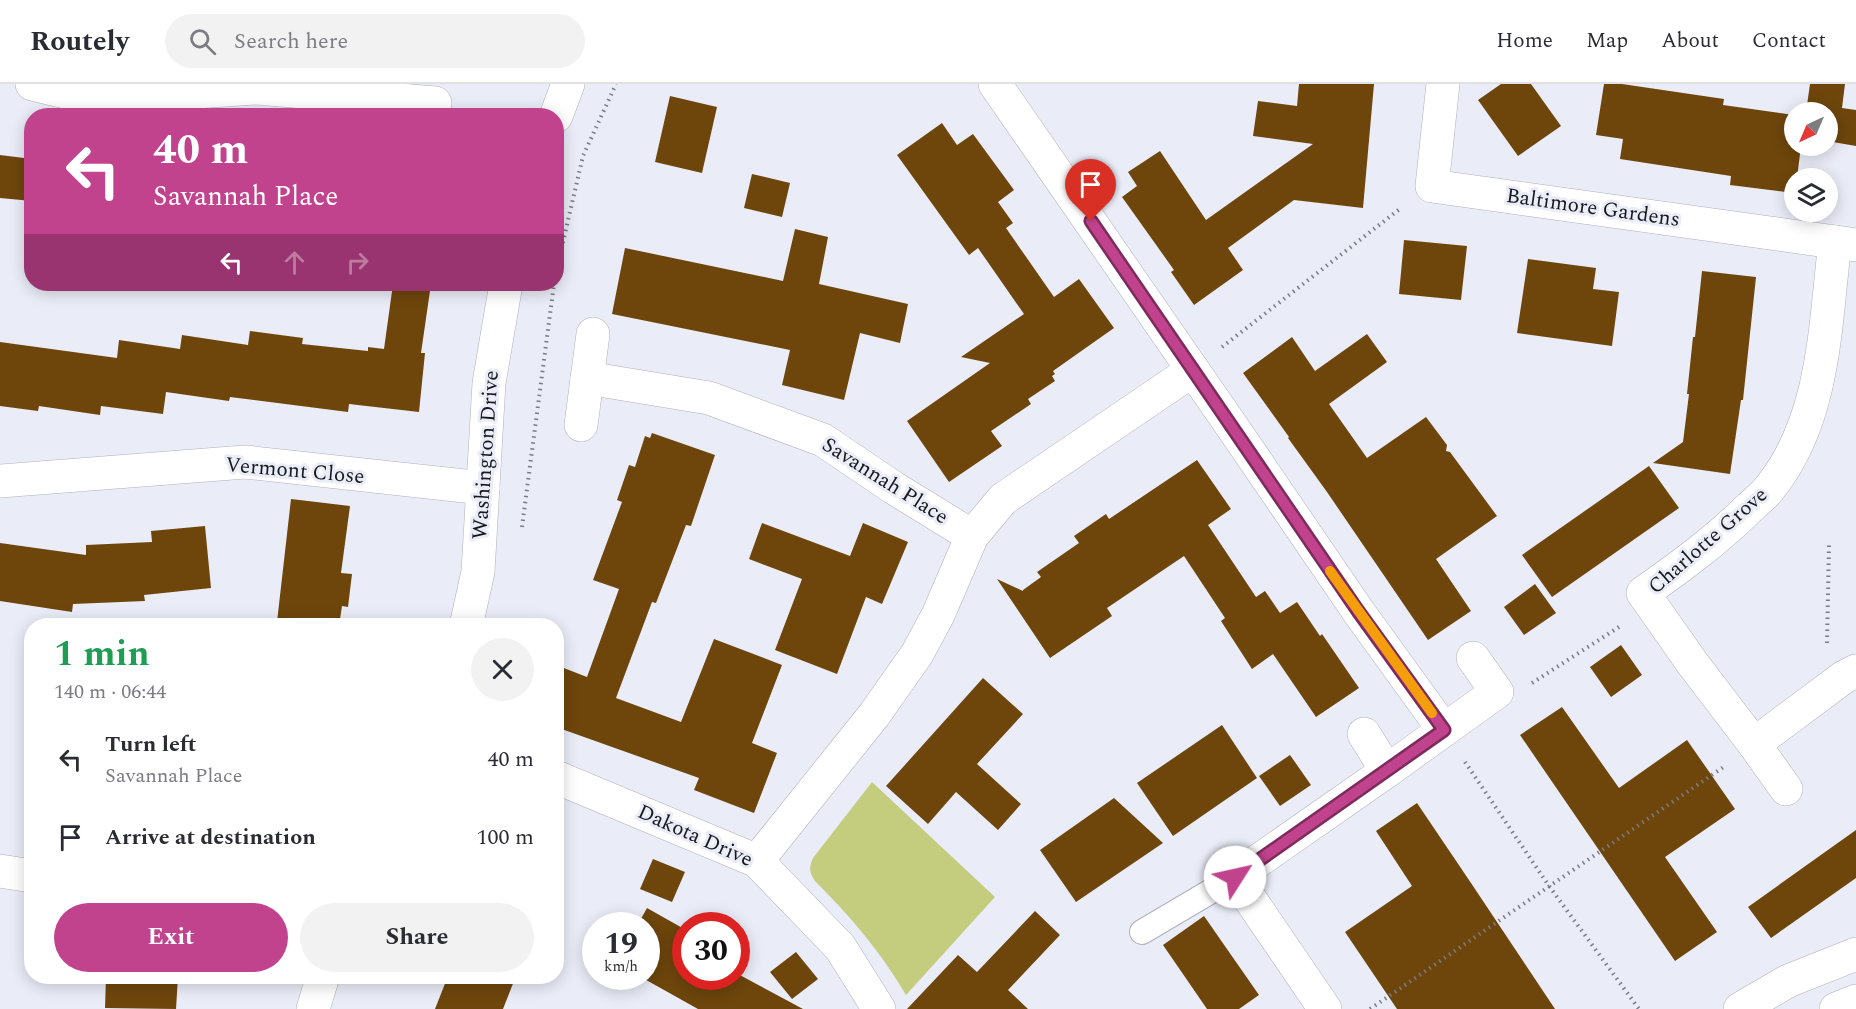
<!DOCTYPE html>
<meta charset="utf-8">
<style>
:root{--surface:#fff;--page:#f2f2f3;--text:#2b2b33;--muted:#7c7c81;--line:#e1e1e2;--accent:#c1428d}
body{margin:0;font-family:Spectral,serif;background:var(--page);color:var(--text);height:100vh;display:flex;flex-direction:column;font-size:22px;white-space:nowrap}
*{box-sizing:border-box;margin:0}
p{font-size:20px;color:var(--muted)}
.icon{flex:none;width:33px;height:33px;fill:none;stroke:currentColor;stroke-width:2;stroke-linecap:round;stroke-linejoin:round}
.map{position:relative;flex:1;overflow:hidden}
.panel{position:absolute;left:24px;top:534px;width:540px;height:366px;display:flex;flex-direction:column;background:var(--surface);border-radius:24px;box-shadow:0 3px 15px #0003}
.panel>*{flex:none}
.banner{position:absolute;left:24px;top:24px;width:540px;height:183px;border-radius:24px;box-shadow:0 3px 15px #0003;background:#c1428d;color:#fff;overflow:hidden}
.needle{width:39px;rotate:224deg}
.tools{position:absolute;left:1784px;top:18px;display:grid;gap:12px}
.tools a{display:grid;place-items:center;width:54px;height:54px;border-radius:50%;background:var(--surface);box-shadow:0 3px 15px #0003;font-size:30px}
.speed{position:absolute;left:582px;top:828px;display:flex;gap:12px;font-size:30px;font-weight:700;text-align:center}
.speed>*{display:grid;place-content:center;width:78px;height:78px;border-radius:50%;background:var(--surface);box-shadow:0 3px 15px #0003;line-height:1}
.speed small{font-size:15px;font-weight:400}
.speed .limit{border:9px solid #d22;background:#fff;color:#111}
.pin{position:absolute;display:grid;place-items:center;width:51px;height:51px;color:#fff;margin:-62px -26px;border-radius:50% 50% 50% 0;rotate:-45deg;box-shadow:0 0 6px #0007}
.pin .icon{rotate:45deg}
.me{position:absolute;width:66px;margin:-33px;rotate:55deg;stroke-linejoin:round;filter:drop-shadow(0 0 4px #0008)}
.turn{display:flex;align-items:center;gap:21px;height:126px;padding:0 30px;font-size:27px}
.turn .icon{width:78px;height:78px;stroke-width:2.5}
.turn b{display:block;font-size:42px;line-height:51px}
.lanes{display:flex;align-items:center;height:57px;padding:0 30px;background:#0003;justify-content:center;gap:30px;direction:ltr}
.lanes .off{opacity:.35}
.round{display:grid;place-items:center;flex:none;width:63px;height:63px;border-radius:32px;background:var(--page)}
.overview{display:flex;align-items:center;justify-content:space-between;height:102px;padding:0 30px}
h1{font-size:36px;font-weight:700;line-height:45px;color:#1e9e55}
.cta{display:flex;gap:12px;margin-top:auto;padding:12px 30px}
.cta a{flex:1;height:69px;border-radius:36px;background:var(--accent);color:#fff;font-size:24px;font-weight:700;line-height:69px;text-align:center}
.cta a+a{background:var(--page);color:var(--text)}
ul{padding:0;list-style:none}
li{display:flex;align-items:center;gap:18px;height:78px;padding:0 30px}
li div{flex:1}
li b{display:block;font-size:22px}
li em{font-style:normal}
header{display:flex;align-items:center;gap:36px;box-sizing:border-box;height:84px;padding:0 30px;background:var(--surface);border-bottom:2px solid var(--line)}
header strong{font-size:28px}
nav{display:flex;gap:33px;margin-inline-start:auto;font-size:21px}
.search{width:420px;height:54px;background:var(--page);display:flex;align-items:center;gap:15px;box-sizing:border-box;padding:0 21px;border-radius:33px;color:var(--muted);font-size:22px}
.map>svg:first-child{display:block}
.green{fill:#c4cc7d}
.building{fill:#6e460c}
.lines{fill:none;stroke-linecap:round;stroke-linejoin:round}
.service-casing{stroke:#aeb1bb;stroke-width:26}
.minor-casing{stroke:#aeb1bb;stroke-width:34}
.tertiary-casing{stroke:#aeb1bb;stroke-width:34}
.path{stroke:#797c82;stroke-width:4;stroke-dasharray:1.5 4.5;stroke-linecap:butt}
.service{stroke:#fff;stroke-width:24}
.minor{stroke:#fff;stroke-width:33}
.tertiary{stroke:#fff;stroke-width:33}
.route-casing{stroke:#7d2b5c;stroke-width:15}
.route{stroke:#c1428d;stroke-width:10}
.slow{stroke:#f59e0b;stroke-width:10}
.labels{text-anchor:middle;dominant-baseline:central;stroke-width:6;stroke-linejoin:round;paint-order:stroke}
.street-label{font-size:21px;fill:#17191c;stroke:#eaedf8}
</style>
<header>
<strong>Routely</strong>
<div class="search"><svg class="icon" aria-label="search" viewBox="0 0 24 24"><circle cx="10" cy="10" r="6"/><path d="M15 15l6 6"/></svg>Search here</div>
<nav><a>Home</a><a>Map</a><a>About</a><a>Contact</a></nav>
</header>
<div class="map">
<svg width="1856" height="925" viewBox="0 0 1856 925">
<rect width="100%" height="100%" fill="#eaedf8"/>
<path class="green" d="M872,698L995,813L906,911C881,868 850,832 815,797C809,788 809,783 813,774Z"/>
<g class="building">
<polygon points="1299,0 1374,0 1363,124 1294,116 1228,164 1243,186 1194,221 1171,188 1174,186 1122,113 1137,102 1128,88 1160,67 1206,136 1313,60 1253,52 1258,17 1297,22"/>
<polygon points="1501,0 1531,0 1561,42 1518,72 1478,16"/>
<polygon points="1604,0 1622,0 1724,15 1723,21 1794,31 1794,62 1801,62 1797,94 1794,94 1794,109 1730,101 1731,92 1620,75 1623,55 1596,51"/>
<polygon points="1810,0 1845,0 1842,24 1856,26 1856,62 1827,57 1827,28 1806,28"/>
<polygon points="670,12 717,23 702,89 655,78"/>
<polygon points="942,39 957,61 973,50 1014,106 998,118 1013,139 1006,144 1054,213 1079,195 1114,244 1053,287 1055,290 1052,292 1055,297 1028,315 1031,320 991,347 1002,362 949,398 907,337 990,279 961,273 1024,230 978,164 969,171 897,71"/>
<polygon points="0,71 32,75 32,117 0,114"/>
<polygon points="752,90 790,99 782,133 744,124"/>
<polygon points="795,145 828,153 819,200 908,220 900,259 860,249 844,316 782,301 790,266 612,230 625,164 783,197"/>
<polygon points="1404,156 1467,162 1461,216 1399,210"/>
<polygon points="1528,175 1596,184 1593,205 1619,208 1612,262 1517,249"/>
<polygon points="1702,187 1756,193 1743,316 1741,316 1730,390 1653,379 1683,358 1689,310 1687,310 1693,253 1695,253"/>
<polygon points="393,200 431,200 421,269 425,269 419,328 349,320 348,328 230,313 229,317 166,308 163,330 101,322 100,331 39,322 38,327 0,322 0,258 117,274 119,256 180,265 182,251 248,261 250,247 303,254 302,260 368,267 368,263 384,265"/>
<polygon points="1367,250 1387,278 1329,320 1367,374 1426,333 1447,361 1446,367 1450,368 1497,432 1436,475 1471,527 1428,556 1327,408 1288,354 1289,353 1243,289 1292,253 1315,287"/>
<polygon points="652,349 715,371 691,442 686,441 656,519 652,518 616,614 681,638 714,555 782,581 752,659 777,669 754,729 694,706 699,694 556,643 556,581 587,593 619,505 593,496 622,418 617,416 629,381 635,383 645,352 650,354"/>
<polygon points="1197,376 1231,425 1208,441 1256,513 1265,507 1280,529 1297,518 1320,552 1322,550 1359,604 1316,633 1273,570 1252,585 1221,537 1225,534 1184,472 1107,524 1112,532 1050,574 997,495 1023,507 1023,506 1041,493 1037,488 1079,459 1074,452 1106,430 1109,435"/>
<polygon points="1649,382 1679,424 1552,513 1522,471"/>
<polygon points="291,415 350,422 341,489 352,490 348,523 342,522 339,542 304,542 277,538"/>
<polygon points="762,439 850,472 863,439 908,458 882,520 866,513 837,590 775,566 802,495 749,475"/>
<polygon points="205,442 211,504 144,511 145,517 73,520 72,528 0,517 0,459 86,471 86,461 152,458 151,447"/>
<polygon points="1535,500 1556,529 1524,551 1504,523"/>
<polygon points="1621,561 1642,591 1611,613 1590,583"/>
<polygon points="983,594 1023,630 977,680 1021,720 998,746 956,708 928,740 886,702"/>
<polygon points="1562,623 1619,704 1687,656 1735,725 1665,773 1717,848 1675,877 1520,651"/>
<polygon points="1222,641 1257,694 1173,752 1137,699"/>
<polygon points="1290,671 1311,701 1280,722 1259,692"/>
<polygon points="1114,714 1163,759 1076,818 1040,766"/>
<polygon points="1417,719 1471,799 1555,925 1397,925 1345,848 1412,802 1376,747"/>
<polygon points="1856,746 1856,794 1771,854 1748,823"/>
<polygon points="653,775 685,788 672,818 640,805"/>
<polygon points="647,824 686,846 686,892 736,892 736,889 803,925 698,925 639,892 646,892 646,842 637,842"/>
<polygon points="1035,827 1060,851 1008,906 1028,925 907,925 958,871 977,888"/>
<polygon points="1204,832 1259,911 1239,925 1207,925 1163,861"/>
<polygon points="796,868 818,895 792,915 770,888"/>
<polygon points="106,892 178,892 176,925 105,924"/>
<polygon points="448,892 516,892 503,925 435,925"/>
</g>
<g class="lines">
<g class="service-casing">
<polyline id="service" points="1142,848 1235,793"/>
</g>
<g class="minor-casing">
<g id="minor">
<polyline points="32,0 94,15 257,4 435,19"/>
<polyline points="995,0 1244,360 1358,527 1444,646 1387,687"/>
<polyline points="1443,0 1432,102 1856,161"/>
<polyline points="556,32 568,0"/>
<path d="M1835,158C1825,240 1825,333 1772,401C1766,410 1757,417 1749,424C1717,456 1680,483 1643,509L1693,580L1754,660L1844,593L1856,587"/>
<polyline points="587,294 709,314 823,356 894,404 972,452"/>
<polyline points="581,341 593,250"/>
<polyline points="0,397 245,378 483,404"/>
<polyline points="466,542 478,488 489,299 506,200"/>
<polyline points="1444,646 1497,608 1473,574"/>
<polyline points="1754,660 1786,705"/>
<polyline points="556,693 757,777 840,863 879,925"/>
<polyline points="757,777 874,631 917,570 938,531 972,452 1003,415 1193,286"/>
<polyline points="0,787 32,792"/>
<polyline points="313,925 323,892"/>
<polyline points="1325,925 1235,793 1387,687 1364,650"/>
</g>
</g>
<g class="tertiary-casing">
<g id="tertiary">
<polyline points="1740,925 1788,897 1856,870"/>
<polyline points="1836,925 1856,917"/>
</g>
</g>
<g class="path">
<polyline points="556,188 583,72 616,0"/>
<polyline points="1222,263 1401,124"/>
<polyline points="522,443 554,200"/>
<polyline points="1827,559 1829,461"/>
<polyline points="1532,599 1619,543"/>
<polyline points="1465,678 1549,802 1639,925"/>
<polyline points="1370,925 1725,682"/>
</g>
<use href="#service" class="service"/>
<use href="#minor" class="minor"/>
<use href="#tertiary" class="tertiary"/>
</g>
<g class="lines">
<g class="route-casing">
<polyline id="route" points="1091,137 1358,527 1444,646 1235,793"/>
</g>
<use href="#route" class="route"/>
<polyline class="slow" points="1330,487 1432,629"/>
</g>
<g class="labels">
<g class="street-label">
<text transform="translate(1593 124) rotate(8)">Baltimore Gardens</text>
<text transform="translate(486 371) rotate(-86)">Washington Drive</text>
<text transform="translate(295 387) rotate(5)">Vermont Close</text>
<text transform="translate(885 397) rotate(32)">Savannah Place</text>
<text transform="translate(1708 457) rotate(-41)">Charlotte Grove</text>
<text transform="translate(695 752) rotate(24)">Dakota Drive</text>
</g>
</g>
</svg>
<div class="tools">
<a><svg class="needle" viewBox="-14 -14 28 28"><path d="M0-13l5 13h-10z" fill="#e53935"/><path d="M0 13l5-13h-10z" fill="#7c7c81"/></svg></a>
<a><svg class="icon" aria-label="layers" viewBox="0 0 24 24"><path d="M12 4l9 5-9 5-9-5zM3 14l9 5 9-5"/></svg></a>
</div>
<div class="speed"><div>19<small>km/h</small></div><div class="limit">30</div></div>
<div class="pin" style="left:1091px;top:137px;background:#d93025"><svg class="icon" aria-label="arrive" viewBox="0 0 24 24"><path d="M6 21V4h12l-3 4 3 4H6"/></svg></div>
<svg class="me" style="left:1235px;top:793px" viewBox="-20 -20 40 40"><circle r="19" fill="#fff"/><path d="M0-13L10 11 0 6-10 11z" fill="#c1428d"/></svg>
<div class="banner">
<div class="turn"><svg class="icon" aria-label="left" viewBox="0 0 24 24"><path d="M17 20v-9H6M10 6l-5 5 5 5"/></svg><div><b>40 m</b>Savannah Place</div></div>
<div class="lanes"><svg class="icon" aria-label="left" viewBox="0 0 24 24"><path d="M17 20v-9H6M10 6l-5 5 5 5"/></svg><svg class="icon off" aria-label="ahead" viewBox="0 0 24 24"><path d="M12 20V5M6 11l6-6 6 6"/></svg><svg class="icon off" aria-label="right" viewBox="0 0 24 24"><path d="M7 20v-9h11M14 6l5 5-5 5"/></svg></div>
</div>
<section class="panel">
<div class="overview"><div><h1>1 min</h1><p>140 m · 06:44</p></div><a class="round"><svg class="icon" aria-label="close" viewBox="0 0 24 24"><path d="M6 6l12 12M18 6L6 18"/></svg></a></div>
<ul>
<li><svg class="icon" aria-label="left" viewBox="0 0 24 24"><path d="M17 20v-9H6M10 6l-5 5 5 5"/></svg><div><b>Turn left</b><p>Savannah Place</p></div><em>40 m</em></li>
<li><svg class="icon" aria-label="arrive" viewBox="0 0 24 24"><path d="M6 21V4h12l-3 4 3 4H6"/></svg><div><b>Arrive at destination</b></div><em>100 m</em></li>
</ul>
<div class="cta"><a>Exit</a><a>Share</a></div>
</section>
</div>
